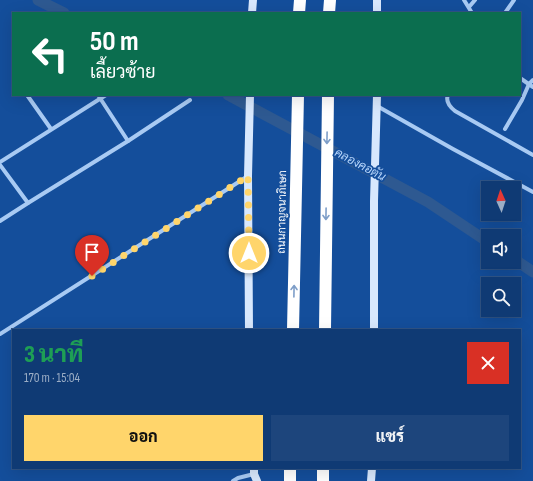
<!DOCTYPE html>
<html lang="th">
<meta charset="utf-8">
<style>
:root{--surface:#0f3a74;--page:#1d457c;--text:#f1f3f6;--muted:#9badc5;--line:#2f5486;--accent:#ffd56b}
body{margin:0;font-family:"Sofia Sans Condensed",Sarabun,sans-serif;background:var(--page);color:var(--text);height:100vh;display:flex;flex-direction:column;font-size:15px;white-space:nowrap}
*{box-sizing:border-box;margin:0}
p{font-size:13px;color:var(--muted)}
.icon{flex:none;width:22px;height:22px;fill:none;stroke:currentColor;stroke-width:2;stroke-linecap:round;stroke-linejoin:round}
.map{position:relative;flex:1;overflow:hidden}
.drawer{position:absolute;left:12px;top:329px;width:509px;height:140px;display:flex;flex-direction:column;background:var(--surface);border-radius:0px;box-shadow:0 4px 16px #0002,0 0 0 1px var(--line)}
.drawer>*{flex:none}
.guide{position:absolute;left:12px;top:12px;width:509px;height:84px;border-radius:0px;box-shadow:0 4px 16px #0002,0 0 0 1px var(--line);background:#0b6e4f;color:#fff;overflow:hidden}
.needle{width:26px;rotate:357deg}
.tools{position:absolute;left:481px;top:181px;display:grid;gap:8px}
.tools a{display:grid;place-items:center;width:40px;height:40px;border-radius:0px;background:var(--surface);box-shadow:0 4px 16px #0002,0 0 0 1px var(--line);font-size:20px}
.pin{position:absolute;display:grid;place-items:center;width:34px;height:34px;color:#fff;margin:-41px -17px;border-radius:50% 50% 50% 0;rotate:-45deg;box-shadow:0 0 4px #0007}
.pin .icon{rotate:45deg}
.me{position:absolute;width:44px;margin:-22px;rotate:0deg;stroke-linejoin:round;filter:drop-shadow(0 0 3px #0008)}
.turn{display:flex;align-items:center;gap:14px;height:84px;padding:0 12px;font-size:18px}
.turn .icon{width:52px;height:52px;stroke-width:2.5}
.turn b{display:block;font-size:28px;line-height:34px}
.round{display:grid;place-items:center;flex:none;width:42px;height:42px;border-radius:0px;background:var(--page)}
.summary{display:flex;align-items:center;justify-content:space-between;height:68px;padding:0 12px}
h1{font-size:24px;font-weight:800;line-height:30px;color:#1e9e55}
.cta{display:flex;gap:8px;margin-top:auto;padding:8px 12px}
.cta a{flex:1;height:46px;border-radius:0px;background:var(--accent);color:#111;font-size:16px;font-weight:800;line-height:46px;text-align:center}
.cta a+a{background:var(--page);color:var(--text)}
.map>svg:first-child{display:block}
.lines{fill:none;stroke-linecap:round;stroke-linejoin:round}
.canal{stroke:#2e5991;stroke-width:11}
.minor{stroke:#a8caf3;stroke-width:4}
.secondary{stroke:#d8e8fd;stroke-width:8}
.motorway{stroke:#fff;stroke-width:12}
.oneway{stroke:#7e9ec8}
.route{stroke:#ffd56b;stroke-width:7;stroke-dasharray:0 12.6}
.labels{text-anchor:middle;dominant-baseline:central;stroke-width:3.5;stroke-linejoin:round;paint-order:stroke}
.street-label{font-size:11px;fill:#fff;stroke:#144e9b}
.water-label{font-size:12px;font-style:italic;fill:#b5d4fa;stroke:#144e9b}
</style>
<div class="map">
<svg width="533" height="481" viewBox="0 0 533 481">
<rect width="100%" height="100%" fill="#144e9b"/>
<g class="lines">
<g class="canal">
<polyline points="38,0 64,13"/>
<polyline points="228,95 428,202 488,242"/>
<polyline points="514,259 533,272"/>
</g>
<g class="minor">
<polyline points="464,0 472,13"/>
<polyline points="469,7 475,0"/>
<polyline points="505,13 514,0"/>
<polyline points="520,78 533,87"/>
<polyline points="27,95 51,129"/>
<polyline points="98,95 128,141"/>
<path d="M448,95C445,102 450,107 455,111L533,155"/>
<polyline points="377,106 453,149 533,192"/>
<polyline points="505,129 522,100 529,84 533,80"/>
<polyline points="0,162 106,95"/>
<polyline points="0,165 28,203"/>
<polyline points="0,221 28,203 128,141 190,100"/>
<polyline points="0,334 248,176"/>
<polyline points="233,481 238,478 254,474"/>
</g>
<g class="secondary">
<polyline points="377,0 377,13"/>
<polyline points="252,13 253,0"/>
<polyline points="249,330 248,176 250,95"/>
<polyline points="374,330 374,201 377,95"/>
<polyline points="254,468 254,474 257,481"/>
<polyline points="371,481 372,468"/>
</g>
<g class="motorway">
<polyline points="299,13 300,0"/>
<polyline points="329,13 330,0"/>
<polyline points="293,330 298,95"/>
<polyline points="325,330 328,95"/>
<polyline points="290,481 290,468"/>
<polyline points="323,481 323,468"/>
</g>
</g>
<defs><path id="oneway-shaft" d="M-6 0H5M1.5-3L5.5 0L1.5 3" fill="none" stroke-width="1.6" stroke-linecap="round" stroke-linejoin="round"/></defs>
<g class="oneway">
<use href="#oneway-shaft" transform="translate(327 138) rotate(91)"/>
<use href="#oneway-shaft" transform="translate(326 214) rotate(91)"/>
<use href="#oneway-shaft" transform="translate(294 291) rotate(-89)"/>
</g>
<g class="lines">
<polyline class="route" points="92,276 248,176 249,253"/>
</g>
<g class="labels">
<g class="street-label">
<text transform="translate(282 212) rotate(-89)">ถนนกาญจนาภิเษก</text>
</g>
<g class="water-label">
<text transform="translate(360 165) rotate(28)">คลองคอตัน</text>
</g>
</g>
</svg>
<div class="tools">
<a><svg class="needle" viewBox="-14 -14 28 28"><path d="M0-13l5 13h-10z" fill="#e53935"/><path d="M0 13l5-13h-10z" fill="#9badc5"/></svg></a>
<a><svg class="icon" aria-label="sound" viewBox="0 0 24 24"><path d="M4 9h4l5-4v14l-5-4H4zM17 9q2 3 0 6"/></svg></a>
<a><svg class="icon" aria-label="search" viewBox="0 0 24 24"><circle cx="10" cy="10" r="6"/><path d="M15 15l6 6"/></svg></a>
</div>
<div class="pin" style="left:92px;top:276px;background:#d93025"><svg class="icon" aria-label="arrive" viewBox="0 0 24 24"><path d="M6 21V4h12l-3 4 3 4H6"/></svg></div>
<svg class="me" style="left:249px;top:253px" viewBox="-20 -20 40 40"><circle r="17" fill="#ffd56b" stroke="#fff" stroke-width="3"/><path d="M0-11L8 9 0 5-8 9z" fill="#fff"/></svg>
<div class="guide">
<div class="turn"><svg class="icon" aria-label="left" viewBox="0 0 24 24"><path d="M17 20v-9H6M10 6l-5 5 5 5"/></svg><div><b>50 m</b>เลี้ยวซ้าย</div></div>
</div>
<section class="drawer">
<div class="summary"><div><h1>3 นาที</h1><p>170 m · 15:04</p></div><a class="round" style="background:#d93025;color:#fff"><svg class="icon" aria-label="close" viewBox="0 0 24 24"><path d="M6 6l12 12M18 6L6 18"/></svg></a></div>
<div class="cta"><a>ออก</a><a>แชร์</a></div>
</section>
</div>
